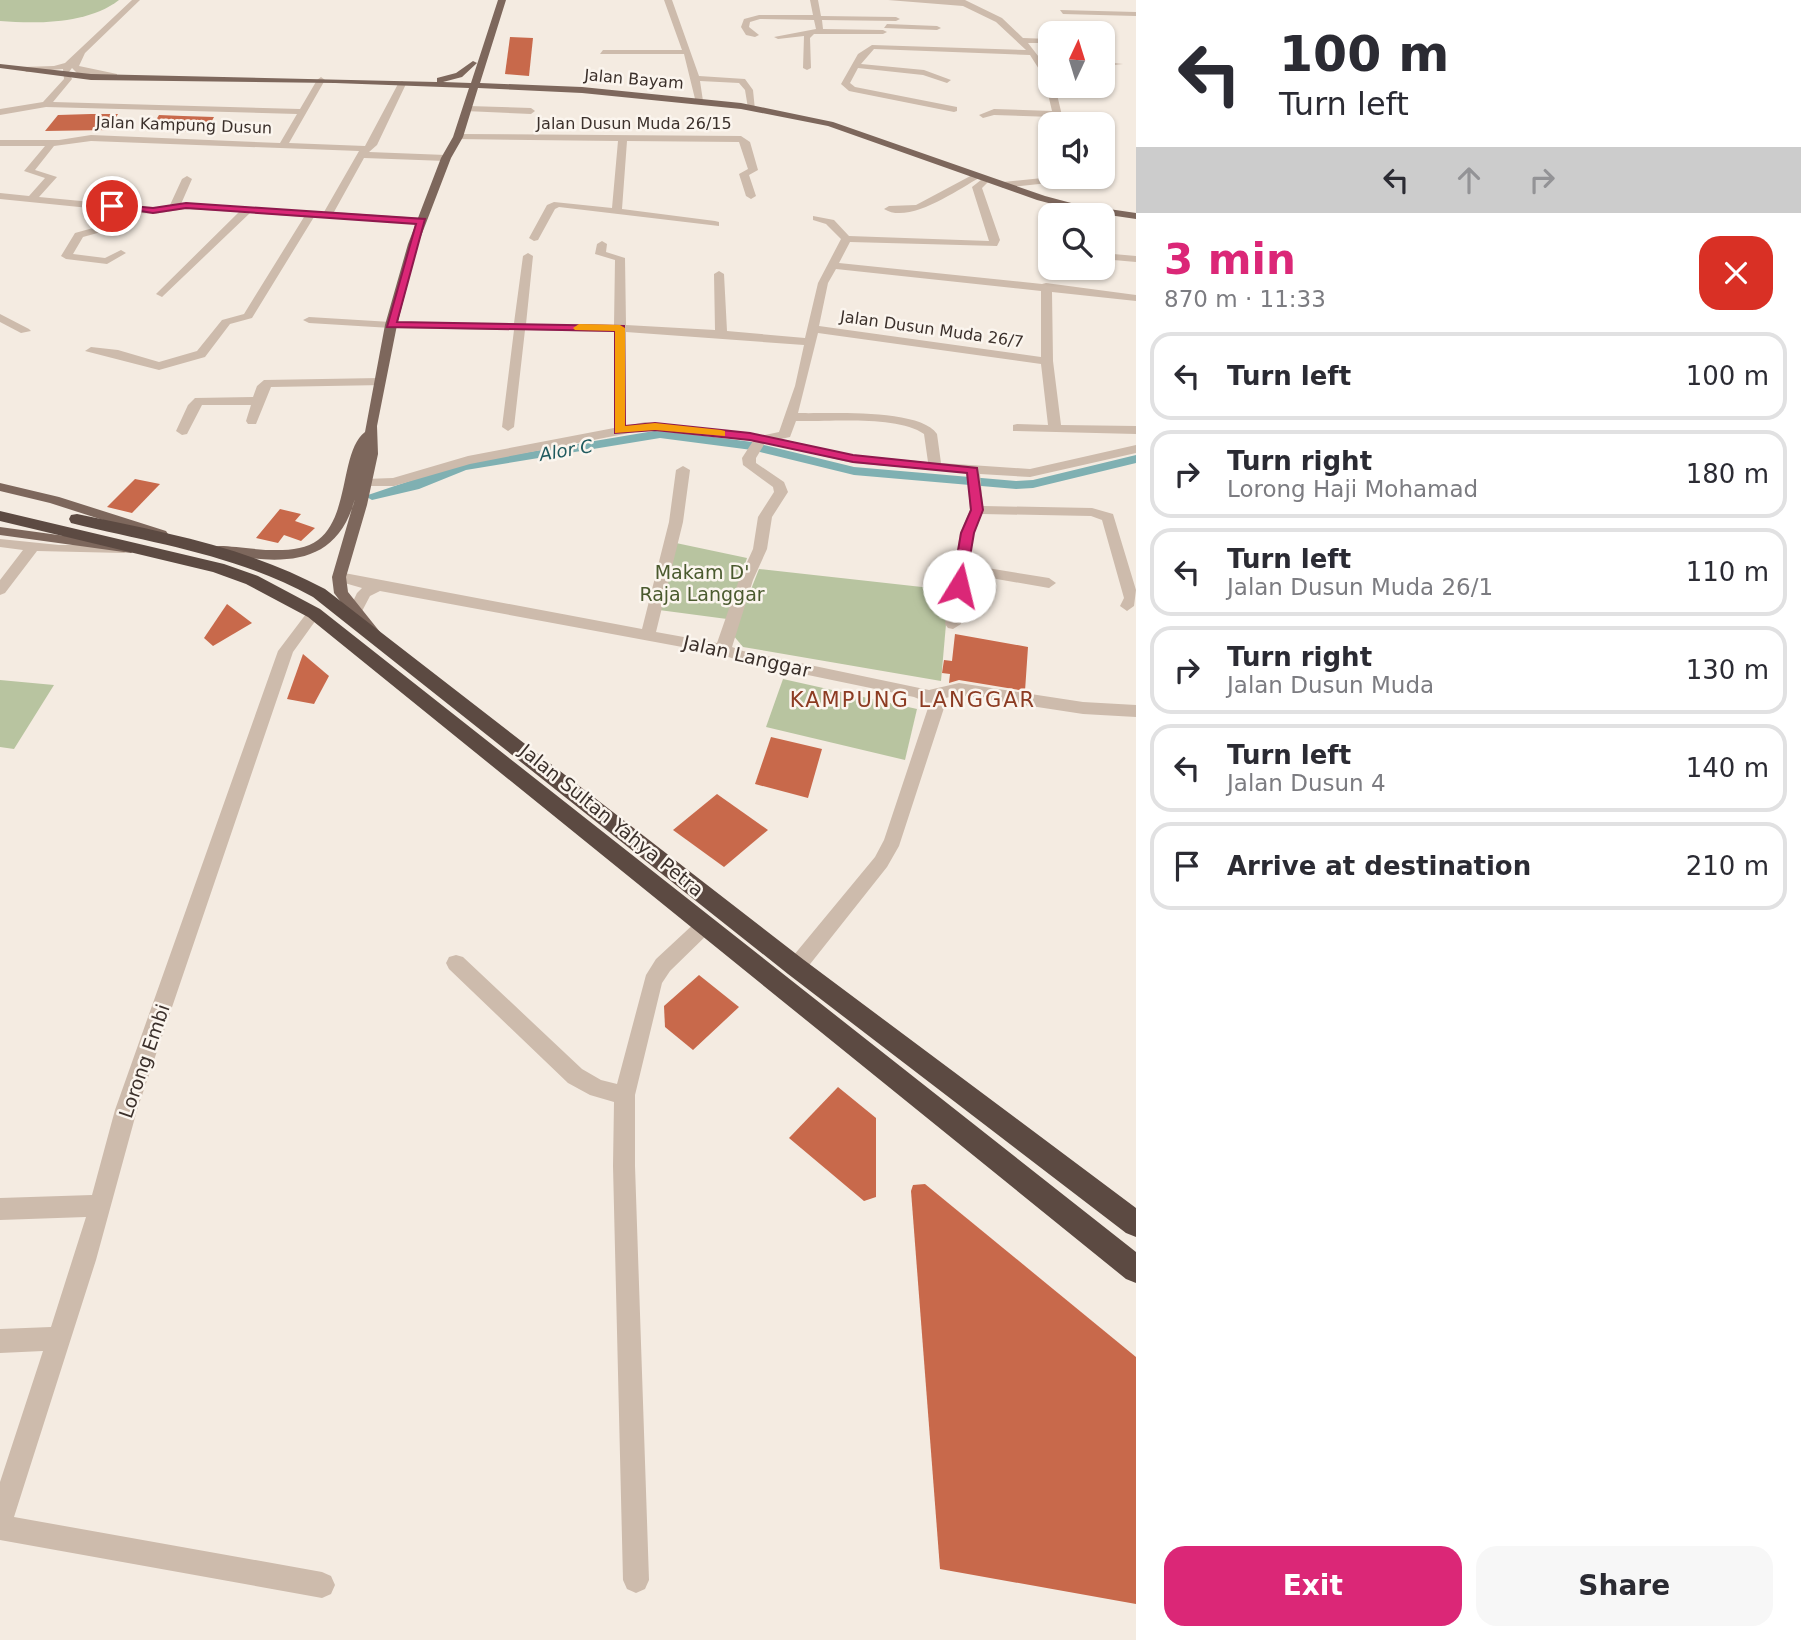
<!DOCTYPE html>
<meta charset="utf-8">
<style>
:root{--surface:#fff;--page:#f7f7f7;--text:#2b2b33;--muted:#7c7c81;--line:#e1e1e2;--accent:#db2777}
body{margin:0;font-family:"DejaVu Sans",sans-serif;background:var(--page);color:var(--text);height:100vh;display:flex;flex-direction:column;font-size:26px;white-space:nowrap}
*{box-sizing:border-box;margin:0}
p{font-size:23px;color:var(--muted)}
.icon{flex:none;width:38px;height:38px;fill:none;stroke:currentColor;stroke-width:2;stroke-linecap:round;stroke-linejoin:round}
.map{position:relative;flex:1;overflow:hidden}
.panel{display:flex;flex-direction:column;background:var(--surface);width:665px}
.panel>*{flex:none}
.top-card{background:#fff;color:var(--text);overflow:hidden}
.needle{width:46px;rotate:4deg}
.tools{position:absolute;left:1038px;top:21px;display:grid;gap:14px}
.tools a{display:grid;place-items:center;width:77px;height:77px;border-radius:14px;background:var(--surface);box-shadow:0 2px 5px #0004;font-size:35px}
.pin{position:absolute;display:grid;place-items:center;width:60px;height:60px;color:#fff;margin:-30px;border:4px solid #fff;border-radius:50%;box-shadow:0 2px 7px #0007}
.me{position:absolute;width:77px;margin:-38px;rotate:9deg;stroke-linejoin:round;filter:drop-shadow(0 0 5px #0008)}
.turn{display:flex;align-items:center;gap:24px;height:147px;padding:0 28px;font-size:32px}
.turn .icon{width:91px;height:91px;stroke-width:2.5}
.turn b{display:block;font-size:49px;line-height:60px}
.lanes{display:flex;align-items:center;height:66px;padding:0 28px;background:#0003;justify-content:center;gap:35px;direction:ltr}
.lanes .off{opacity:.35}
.round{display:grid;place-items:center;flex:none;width:74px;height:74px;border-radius:21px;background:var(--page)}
.overview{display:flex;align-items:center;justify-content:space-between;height:119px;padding:0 28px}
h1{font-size:42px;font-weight:700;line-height:52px;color:var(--accent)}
.primary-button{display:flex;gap:14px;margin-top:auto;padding:14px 28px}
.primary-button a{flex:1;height:80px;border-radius:21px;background:var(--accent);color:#fff;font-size:28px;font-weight:700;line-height:80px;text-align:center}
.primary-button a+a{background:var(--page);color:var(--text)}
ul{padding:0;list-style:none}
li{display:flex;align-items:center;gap:21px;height:88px;margin:0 14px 10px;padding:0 14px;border:4px solid var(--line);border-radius:21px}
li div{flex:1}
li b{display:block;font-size:26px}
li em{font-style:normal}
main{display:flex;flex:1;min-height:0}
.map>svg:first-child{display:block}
.green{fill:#b8c4a0}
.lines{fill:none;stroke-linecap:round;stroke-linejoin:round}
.canal{fill:#7fb0b2;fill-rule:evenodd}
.building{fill:#c8694b}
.minor{fill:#cdbbac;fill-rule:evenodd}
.major{fill:#7d675c;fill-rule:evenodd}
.highway{fill:#5c4a42;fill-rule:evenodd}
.route{fill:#db2777;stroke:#8e194d;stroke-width:2}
.slow{fill:#f59e0b}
.labels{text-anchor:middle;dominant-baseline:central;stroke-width:5;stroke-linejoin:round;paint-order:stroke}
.far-street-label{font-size:16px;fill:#3b302b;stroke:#fbf5ee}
.far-water-label{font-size:18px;font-style:italic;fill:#1f5a5e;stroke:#fbf5ee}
.park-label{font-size:19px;fill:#4a5a2e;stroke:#fbf5ee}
.street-label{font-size:19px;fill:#3b302b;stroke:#fbf5ee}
.neighbourhood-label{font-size:21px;letter-spacing:2px;fill:#8c3b22;stroke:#fbf5ee}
</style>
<main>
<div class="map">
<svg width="1136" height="1640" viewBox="0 0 1136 1640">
<rect width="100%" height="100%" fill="#f4ebe1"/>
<g class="green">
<path d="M0,0H119C88,24 38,24 0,21Z"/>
<polygon points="676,543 747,558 727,619 659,610"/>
<polygon points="759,569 949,590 941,681 743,647 733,635"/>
<polygon points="783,679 917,709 905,760 766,727"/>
<polygon points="0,680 54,685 14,749 0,747"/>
</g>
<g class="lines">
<polygon class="canal" points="660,430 752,442 854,467 1016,481 1033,480 1136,455 1136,463 1033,488 1016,489 854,475 752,450 660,438 466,470 419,489 372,500 365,496 463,463"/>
</g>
<g class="building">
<polygon points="510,37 533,38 529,76 505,74"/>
<polygon points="91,114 118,114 108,130 45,131 58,115"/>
<polygon points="159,115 183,116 214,117 206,132 150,130"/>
<polygon points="135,479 160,484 132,513 107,507"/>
<polygon points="280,509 301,514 295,521 315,528 301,541 284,535 278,543 256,538"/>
<polygon points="227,604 252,623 213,646 204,638"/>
<polygon points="955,634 1028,647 1025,691 959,680 949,683 950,674 942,673 944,660 952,661"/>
<polygon points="303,654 329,676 314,704 287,699"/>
<polygon points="771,737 822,749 808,798 755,784"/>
<polygon points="717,794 768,830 724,867 673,830"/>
<polygon points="699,975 739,1007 693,1050 665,1027 664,1006"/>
<polygon points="838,1087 876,1118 876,1197 864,1201 789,1138"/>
<polygon points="925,1184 1136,1357 1136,1604 940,1569 911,1191 913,1185"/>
</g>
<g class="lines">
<g class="minor">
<path d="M132,0H140L85,53L79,66L117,74V78L77,73L72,68L69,72L72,79L53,102L300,109L317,80L321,77L325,80L289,143L365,146L398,84L402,81L406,84L377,145L369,152L446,155L451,158L446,161L364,158L334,212L421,218L425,219V223L314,217L252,318L230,324L205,357L159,370L85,351L91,347L118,350L159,362L197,351L222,320L244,314L304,217L250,213L162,297L156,294L158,292L239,212L185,209L154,214L129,212L112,229L83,237L73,254L105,258L121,250L126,253L107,264L66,259L61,256L75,233L104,225L119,211L0,199V193L29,196L45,178L24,171L45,146H0V140H59L91,135L280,143L297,114L46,107L0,115V109L43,102L64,79L63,69L26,72L23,67L54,66L65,63ZM91,141L359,151L324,212L181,204L192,179L187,176L182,179L170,205L154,208L39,197L57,177L35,170L54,146Z"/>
<polygon points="664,0 672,0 699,76 745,79 753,90 755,110 748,108 745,90 739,83 700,81 703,101 696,103 684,54 600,54 603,50 682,50"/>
<polygon points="810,0 818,0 821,16 896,17 900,19 896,21 822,20 823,29 883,30 887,32 883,34 814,34 810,38 811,68 807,70 803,68 804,36 778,39 774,37 816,29 814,20 760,19 750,22 749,27 759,35 755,37 746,35 741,27 744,19 759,15 813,15"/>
<polygon points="888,0 965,0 1002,18 1023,38 1050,39 1050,43 1028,43 1049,70 1050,86 1055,86 1064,124 1056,124 1053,117 994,115 983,118 979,115 994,109 1052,111 1044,77 1030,55 874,49 861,64 924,70 951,80 947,83 923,75 858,68 850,83 855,87 957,107 957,111 954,112 849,91 841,84 858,54 872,45 1026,50 996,22 963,6"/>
<polygon points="1060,10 1136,12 1136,16 1063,14"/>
<polygon points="887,24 937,26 941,28 937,30 884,28"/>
<polygon points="1102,41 1111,41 1112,43 1102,45"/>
<polygon points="1102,62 1123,64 1102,66"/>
<polygon points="468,106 531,108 535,111 531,114 465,111 464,109"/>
<polygon points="458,134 741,136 750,142 758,170 749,175 756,196 751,199 746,196 739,174 748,169 739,142 627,141 622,209 715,221 719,222 719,226 559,207 555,209 538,240 534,241 529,238 547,205 554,202 612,208 618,141 455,139 455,135"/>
<path d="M976,173L981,176L979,178C957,190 909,225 884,209L889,206L916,205Z"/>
<path d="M986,176L991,179L982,188L1000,240L997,246L850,242L839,263L1042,284L1046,283L1136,295V301L1052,292L1053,361L1061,425L1136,426V434L1013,431V425L1017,424L1048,425L1041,364L818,333L798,413C828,414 920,408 937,434L941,463L1030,469L1136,445V453L1030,477L980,474L983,506L1092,508L1113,514L1136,590L1134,606L1127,611L1120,606L1124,598L1102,520L1091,516L982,514L974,533L969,565L1049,578L1056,583L1049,588L968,574L961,624L953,629L948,628L945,624L960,533L970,510L967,473L853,463L765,443L756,458V463L784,482L788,492L772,517L767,549L753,580L732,647L743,651L929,690L959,683L1083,702L1136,705V717L1083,714L959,695L941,699L944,708L899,846L887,867L803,973L796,975L789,973L786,967L789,961L875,857L884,840L928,708L926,702L914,697L740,661L720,654L380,591L370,596L360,615L355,617L348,612L357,593L362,588L334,580L332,577L339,572L642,629L669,522L676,470L683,466L690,470L683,522L656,632L717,643L739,580L753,549L758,517L774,492L773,487L743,465L742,458L753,441L645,430L470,464L394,486H360L358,483L365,479L393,478L468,456L614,428V332L525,330L514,427L508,431L502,427L514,330L391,328L309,323L303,320L309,317L391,322L514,323L523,256L528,253L533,256L526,324L614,325L615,260L595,254L597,244L602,241L607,244L606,252L625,258L626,325L715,330L714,274L719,271L724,274L727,331L805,338L818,283L841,239L826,224L813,220V216L834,220L849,236L989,241L972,187ZM836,269L1041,291V357L819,326L828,283ZM626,332L804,345L795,386L779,432L765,435L645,422L626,426ZM796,421C829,422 897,415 924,434L928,462L853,455L781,439L790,437Z"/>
<polygon points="1052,177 1081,177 1076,180 1003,188 998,185 1003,182"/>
<polygon points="1102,253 1136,256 1136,262 1102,259"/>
<polygon points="0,314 29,329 31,331 21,333 0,322"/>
<polygon points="380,378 384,379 384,385 271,387 256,424 248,424 246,421 251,405 202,405 187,434 182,435 176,431 188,405 195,398 253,397 257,386 264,380"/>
<polygon points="0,539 59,545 124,545 131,549 124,553 37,551 5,593 0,595 0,580 23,550 0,547"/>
<polygon points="314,608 321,613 293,652 137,1110 96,1260 14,1517 322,1572 331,1576 335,1585 331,1594 322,1598 0,1540 0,1482 43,1351 0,1353 0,1329 51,1327 86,1217 0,1220 0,1198 92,1195 115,1110 278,651 309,610"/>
<polygon points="705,917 712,920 714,925 712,930 670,971 662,983 635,1095 635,1166 649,1580 645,1589 636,1593 627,1589 623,1580 613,1166 614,1102 590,1095 568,1083 449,969 446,963 449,957 456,955 463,957 582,1069 601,1080 617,1084 646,975 656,959 698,920"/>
</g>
<g class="major">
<path d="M498,0H506L480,83L582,87L741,103L833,122L1045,196L1075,204L1136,213V219L1075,210L1037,200L828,126L741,109L582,93L478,88L463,137L451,158L418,244L397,325L377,426L378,454L367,505L346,577L348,592L380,632L377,636H367L334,593L332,577L353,505L355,499C335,572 275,563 214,553L207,549C219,538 287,563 318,540C350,516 340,451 365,432L385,325L408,244L441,158L453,137L469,88L335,83L91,80L0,68V64L91,74L437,82V78L456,73L473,61L477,63L462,77L443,82L471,83Z"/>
<polygon points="0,483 59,497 166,531 168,534 161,538 156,537 50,503 0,491"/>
<polygon points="0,527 131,545 138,549 131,553 0,535"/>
</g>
<g class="highway">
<polygon points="0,511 224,564 258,576 320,609 1136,1252 1136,1283 1126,1279 308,617 246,584 213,572 0,521"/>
<path d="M77,514C163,532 247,547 325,589L804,960L1136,1208V1237L1126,1233L788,974L313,597C234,554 156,544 71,523L69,519L71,515Z"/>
</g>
</g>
<polygon class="route" points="186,203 425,219 397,322 624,326 625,426 655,423 750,433 853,455 977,468 983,510 974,533 965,586 959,591 952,586 961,533 971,510 967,473 853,462 750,440 655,430 615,433 615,331 387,327 416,224 186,208 153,213 108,206 112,204 153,208"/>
<polygon class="slow" points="579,324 620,325 625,328 625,426 655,423 721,430 725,431 725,436 655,430 615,433 615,331 575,330 573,328"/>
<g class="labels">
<g class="far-street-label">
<text transform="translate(634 79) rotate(5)">Jalan Bayam</text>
<text x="634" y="123">Jalan Dusun Muda 26/15</text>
<text transform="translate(184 125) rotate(2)">Jalan Kampung Dusun</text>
<text transform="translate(932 329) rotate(8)">Jalan Dusun Muda 26/7</text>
</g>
<g class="far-water-label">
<text transform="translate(566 450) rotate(-10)">Alor C</text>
</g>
<g class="park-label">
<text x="702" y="572">Makam D'<tspan x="702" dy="22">Raja Langgar</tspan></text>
</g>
<g class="street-label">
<text transform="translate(747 656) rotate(13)">Jalan Langgar</text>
<text transform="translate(612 820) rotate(39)">Jalan Sultan Yahya Petra</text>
<text transform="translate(144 1061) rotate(-71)">Lorong Embi</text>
</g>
<g class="neighbourhood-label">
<text x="913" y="700">KAMPUNG LANGGAR</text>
</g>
</g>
</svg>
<div class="tools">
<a><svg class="needle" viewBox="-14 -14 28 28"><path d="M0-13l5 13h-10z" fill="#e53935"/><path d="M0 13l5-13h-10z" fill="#7c7c81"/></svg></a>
<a><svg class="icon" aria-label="sound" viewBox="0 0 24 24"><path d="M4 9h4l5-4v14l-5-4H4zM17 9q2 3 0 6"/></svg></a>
<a><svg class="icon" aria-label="search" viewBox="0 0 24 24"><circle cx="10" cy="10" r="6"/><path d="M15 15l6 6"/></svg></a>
</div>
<div class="pin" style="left:112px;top:206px;background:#d93025"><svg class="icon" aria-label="arrive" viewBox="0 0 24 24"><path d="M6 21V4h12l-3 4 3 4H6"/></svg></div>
<svg class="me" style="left:959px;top:586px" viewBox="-20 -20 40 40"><circle r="19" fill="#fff"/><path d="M0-13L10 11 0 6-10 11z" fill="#db2777"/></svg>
</div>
<section class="panel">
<div class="top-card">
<div class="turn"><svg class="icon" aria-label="left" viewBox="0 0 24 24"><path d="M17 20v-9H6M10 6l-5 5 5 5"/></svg><div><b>100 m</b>Turn left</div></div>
<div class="lanes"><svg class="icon" aria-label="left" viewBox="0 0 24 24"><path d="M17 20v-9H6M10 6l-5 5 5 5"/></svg><svg class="icon off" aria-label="ahead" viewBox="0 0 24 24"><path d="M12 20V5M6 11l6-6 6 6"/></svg><svg class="icon off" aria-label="right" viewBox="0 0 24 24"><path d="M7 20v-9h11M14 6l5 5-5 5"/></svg></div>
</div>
<div class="overview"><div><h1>3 min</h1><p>870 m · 11:33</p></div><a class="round" style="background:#d93025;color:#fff"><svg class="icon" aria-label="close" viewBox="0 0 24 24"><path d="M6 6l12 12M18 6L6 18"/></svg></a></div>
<ul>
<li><svg class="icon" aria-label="left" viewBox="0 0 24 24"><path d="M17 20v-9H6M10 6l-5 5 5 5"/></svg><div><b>Turn left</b></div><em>100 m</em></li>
<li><svg class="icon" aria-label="right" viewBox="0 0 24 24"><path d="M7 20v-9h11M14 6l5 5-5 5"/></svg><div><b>Turn right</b><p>Lorong Haji Mohamad</p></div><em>180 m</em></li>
<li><svg class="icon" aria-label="left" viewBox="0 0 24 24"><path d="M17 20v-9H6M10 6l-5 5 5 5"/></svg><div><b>Turn left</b><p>Jalan Dusun Muda 26/1</p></div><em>110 m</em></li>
<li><svg class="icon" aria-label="right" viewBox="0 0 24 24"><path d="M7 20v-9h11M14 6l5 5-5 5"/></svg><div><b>Turn right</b><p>Jalan Dusun Muda</p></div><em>130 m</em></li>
<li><svg class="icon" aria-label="left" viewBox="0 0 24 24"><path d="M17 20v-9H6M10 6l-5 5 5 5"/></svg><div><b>Turn left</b><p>Jalan Dusun 4</p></div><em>140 m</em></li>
<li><svg class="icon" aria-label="arrive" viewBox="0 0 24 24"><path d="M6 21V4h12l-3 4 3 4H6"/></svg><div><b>Arrive at destination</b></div><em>210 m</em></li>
</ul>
<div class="primary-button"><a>Exit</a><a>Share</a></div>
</section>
</main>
